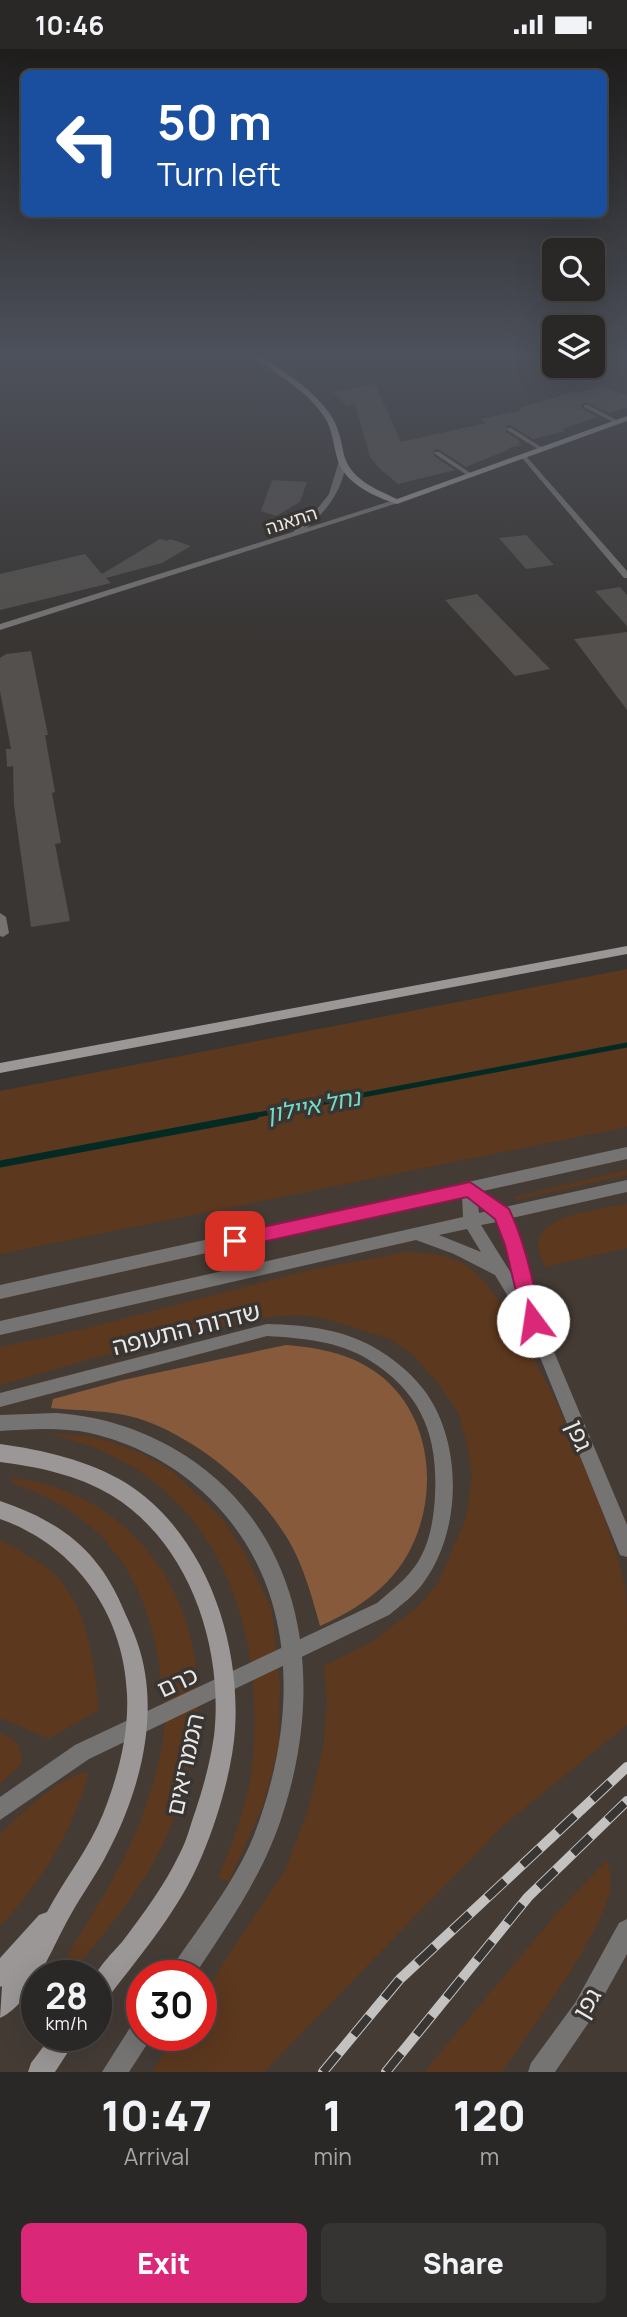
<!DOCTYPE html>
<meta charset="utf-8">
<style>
:root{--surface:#2a2826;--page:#363432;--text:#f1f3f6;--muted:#a5a6a7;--line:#464443;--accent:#db2777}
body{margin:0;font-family:Manrope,"Noto Sans Hebrew",sans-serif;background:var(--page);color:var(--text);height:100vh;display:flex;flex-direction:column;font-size:26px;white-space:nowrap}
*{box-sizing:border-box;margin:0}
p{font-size:23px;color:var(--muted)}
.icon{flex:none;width:38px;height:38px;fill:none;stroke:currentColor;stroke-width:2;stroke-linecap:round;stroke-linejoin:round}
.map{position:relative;height:2023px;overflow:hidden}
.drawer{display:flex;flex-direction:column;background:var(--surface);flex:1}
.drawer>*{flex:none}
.guide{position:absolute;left:21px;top:21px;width:586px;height:147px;border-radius:10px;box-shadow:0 7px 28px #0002,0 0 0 2px var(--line);background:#1a4fa0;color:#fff;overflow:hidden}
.buttons{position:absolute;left:542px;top:189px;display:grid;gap:14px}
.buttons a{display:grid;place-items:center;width:63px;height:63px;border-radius:10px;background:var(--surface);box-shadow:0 7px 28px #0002,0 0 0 2px var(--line);font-size:35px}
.speed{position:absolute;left:21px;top:1911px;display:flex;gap:14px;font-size:35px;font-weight:700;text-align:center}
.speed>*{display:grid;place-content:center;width:91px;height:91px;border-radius:50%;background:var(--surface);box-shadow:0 7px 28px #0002,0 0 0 2px var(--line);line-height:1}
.speed small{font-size:18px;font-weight:400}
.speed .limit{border:10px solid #d22;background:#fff;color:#111}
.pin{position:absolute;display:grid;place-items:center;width:60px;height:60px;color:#fff;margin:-30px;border-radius:14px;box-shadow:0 4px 10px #0006}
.me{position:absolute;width:77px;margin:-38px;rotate:346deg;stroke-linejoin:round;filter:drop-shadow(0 0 5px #0008)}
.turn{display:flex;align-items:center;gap:24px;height:147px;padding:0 21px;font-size:32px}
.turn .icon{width:91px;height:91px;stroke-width:2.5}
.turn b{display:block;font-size:49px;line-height:60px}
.eta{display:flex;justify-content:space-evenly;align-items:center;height:119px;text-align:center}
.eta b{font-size:42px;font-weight:800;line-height:49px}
.primary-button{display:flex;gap:14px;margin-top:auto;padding:14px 21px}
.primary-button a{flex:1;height:80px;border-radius:10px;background:var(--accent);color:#fff;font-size:28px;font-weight:800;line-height:80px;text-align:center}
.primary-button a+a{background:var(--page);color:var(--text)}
.status{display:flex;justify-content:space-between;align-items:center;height:49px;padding:0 35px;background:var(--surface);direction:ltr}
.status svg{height:19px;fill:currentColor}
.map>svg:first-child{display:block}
.built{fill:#443b35;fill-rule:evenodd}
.green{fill:#5b381e}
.forest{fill:#865a3b}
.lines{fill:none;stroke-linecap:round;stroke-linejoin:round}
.stream-far1{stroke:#042b23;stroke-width:5}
.stream{stroke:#042b23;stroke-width:7}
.building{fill:#53504d}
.lane{fill:#767473;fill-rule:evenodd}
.street{fill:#767473;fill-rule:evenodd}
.secondary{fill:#9a9796;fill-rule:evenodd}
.rail-casing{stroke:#c4c2c0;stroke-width:10}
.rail{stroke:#383533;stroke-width:8;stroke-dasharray:24;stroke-linecap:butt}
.route{fill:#db2777;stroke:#8e194d;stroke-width:2}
.labels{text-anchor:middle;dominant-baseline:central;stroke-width:7;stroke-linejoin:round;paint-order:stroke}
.far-street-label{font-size:18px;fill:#ebe9e7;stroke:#383533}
.water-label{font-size:23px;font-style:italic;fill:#73dcc5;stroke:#383533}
.near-street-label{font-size:24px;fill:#ebe9e7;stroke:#383533}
</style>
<div class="status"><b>10:46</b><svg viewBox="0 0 49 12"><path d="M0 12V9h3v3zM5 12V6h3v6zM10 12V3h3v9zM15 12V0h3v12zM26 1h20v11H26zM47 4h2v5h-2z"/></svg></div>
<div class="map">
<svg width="627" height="2023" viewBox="0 0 627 2023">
<rect width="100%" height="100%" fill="#383533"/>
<path class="built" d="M627,1040V2023H0V1158ZM37,1927H96V1986H37ZM142,1927H201V1986H142Z"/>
<g class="green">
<polygon points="627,920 627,1078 0,1205 0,1042"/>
<polygon points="627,1121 627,1126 516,1151 514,1148"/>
<path d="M627,1155V1199L545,1218C542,1210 536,1200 539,1191C546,1164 603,1160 627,1155Z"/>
<path d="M407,1203C426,1204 447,1205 464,1215C520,1247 616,1477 626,1544C627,1557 627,1572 627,1586C627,1616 627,1646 627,1676L505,1775L264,2023H152L176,1986H201V1948L285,1821L308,1761L323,1699L327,1652L324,1617L376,1590L417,1558L438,1534L466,1469L472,1426L467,1394L458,1363L439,1336L412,1305L387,1289L323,1269L300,1266L261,1269L98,1308L0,1336V1298L84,1280L309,1221Z"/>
<path d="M45,1384L88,1387L109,1392L141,1404L171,1421L223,1470L245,1504L272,1561L280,1636L279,1696L263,1757L229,1832L218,1829C234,1791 250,1749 253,1707C265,1557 204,1417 45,1384Z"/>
<path d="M12,1429C118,1440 191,1527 197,1631C200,1680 188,1732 171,1777C149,1834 107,1880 70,1927H63L58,1922C86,1874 120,1825 140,1773C150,1744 162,1711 164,1680C166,1661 162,1641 160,1622C148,1529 102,1463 11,1434Z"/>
<path d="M0,1491C14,1499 29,1506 42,1515C88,1547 94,1610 99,1661L49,1690L0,1669Z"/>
<path d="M0,1684C17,1690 23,1698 21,1716L0,1735Z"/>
<path d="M89,1723C70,1788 45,1827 0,1878V1785C22,1764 59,1726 89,1723Z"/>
<path d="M607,1811C609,1818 611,1826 611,1833C607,1882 531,1979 502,2023H424L561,1859Z"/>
</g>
<path class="forest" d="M286,1296C320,1299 349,1304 377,1324C443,1372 441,1478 387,1533C367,1553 345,1566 320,1577C312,1548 304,1518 289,1492C257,1438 196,1388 137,1369C110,1361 79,1362 51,1359L53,1350L123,1331Z"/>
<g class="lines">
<polyline class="stream-far1" points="246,1068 627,996"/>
<polyline class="stream" points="0,1115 255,1067"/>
</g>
<g class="building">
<polygon points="375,335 401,393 486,374 480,370 515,363 521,361 519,359 574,343 578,344 600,338 627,346 627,359 609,364 584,353 581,356 583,360 598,368 562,380 565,382 533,390 512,377 507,376 506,383 521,393 518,394 522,396 508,399 510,400 466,418 440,401 435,400 434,407 455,421 398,435 379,419 370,408 355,355 347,357 333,343"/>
<polygon points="272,431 307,433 300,453 276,467 261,462"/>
<polygon points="526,486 554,516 526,520 499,489"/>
<polygon points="160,490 167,492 170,490 191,497 162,514 106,529 111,534 0,561 0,525 85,505 102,525"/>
<polygon points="620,538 627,546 627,577 595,542"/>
<polygon points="477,545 550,620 515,627 445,551"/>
<polygon points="627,583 627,661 574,590"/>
<polygon points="31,602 48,686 45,686 55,743 52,744 61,794 55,795 70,872 31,878 14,756 13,717 7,718 6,700 11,700 0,642 0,609 6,605"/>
</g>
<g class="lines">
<g class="lane">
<polygon points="584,356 588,356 620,373 615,374 584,358"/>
<polygon points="507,379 511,379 546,401 541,402 507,381"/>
<polygon points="435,403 439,403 475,427 470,428 435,405"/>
<polygon points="522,407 526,407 627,522 627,529 624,529 522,409"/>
<path d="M267,1275C306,1276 346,1280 380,1302C398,1313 415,1328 427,1345C463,1398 461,1482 424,1533C415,1546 401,1556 389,1566L89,1710L0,1771V1748L75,1696L377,1554C392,1541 407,1530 418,1513C430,1493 434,1469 435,1446C438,1387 422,1344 369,1311C339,1292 302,1289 267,1287L0,1358V1344Z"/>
</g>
<g class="street">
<path d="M339,412L346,414C342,442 328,460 307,479L394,451L401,453L0,581V575L293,483L318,459L329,445Z"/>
<polygon points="0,864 6,868 9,884 3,888 0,887"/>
<path d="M627,1098V1110L483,1142L505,1158L627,1131V1143L512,1169L522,1196L541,1272L627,1476V1508L620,1506L523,1266L518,1264L495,1226L454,1205L416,1191L0,1286V1272L463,1168L462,1147L0,1250V1236ZM478,1156L487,1162L479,1164ZM497,1173L506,1196L514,1229L481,1176ZM467,1180L481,1203L439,1186Z"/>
<path d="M56,1364C103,1367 147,1382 186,1407C307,1486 325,1635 283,1764C264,1825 229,1874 194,1927H168C175,1911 187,1897 197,1882C218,1852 240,1821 254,1786C299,1669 301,1532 202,1442C170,1413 132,1394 90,1384C61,1378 30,1380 0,1382V1366Z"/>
<polygon points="627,1870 627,1905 591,1970 555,2023 528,2023 531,2014 575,1954 619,1874"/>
<polygon points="142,1971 142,1986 153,1986 129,2023 102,2023 133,1974"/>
</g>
<g class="secondary">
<path d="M253,307H261L268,312C291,327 314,342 330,365C339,378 341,392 344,406C351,431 376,440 397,450L627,367V372L397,455C375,448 346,435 338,412C333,396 333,380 323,366C305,340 277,326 253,307Z"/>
<polygon points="627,897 627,905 0,1024 0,1014"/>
<path d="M0,1395C43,1401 88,1411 126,1434C205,1484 241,1591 235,1681C232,1724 215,1779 197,1818C174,1868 136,1911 104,1954L96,1958C96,1949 94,1934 96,1926C99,1917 115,1901 122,1893C143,1865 165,1836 180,1804C186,1793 189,1781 193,1769C202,1743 210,1715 214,1687C224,1599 190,1494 111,1446C77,1426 39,1418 0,1413Z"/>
<path d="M0,1452C62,1473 100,1502 125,1564C134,1583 142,1603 145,1624C155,1684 136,1750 108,1803C97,1825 82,1845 70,1867C53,1896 31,1956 0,1969L2,1937L0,1938V1909L39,1866L47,1863C65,1829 89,1800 103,1765C118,1727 129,1686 127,1645C124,1565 75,1496 0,1470Z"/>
<polygon points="52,1986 79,1986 55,2023 28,2023 31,2014"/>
</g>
<g class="rail-casing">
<g id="rail">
<polyline points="323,2023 400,1930 627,1718"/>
<polyline points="386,2023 528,1848 627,1752"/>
</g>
</g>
<use href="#rail" class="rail"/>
</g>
<linearGradient id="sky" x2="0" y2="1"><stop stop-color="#1f1d1c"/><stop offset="0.52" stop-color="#4d515b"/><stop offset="1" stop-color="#4d515b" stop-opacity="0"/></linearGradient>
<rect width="627" height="591" fill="url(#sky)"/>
<path class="route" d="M470,1133L509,1160C526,1195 533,1235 542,1272L539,1278L533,1281L526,1278L523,1272L505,1196L495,1170L467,1148L235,1199L229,1197L226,1192L229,1186L235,1184Z"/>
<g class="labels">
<g class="far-street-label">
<text transform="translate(291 471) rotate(-18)">התאנה</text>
</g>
<g class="water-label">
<text transform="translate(313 1056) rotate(-11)">נחל איילון</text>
</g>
<g class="near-street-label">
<text transform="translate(186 1279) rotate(-14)">שדרות התעופה</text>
<text transform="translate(580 1386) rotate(67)">גפן</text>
<text transform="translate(177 1632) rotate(-25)">כרם</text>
<text transform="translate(184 1715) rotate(-78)">הממריאים</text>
<text transform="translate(586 1954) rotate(-59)">גפן</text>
</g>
</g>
</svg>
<div class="buttons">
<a><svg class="icon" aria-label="search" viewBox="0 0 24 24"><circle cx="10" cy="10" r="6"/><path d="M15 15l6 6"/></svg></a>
<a><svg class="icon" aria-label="layers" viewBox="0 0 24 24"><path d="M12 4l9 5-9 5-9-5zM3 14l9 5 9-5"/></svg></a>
</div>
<div class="speed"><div>28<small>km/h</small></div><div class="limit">30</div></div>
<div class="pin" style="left:235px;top:1192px;background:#d93025"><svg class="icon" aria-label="arrive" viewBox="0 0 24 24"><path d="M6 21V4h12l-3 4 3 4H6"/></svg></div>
<svg class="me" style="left:533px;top:1272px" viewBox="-20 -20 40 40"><circle r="19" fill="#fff"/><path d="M0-13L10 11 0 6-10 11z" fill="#db2777"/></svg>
<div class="guide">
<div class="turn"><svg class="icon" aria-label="left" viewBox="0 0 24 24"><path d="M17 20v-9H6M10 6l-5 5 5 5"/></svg><div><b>50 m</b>Turn left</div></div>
</div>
</div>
<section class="drawer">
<div class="eta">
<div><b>10:47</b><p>Arrival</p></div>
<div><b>1</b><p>min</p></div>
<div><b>120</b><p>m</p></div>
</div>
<div class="primary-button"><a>Exit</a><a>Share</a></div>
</section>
